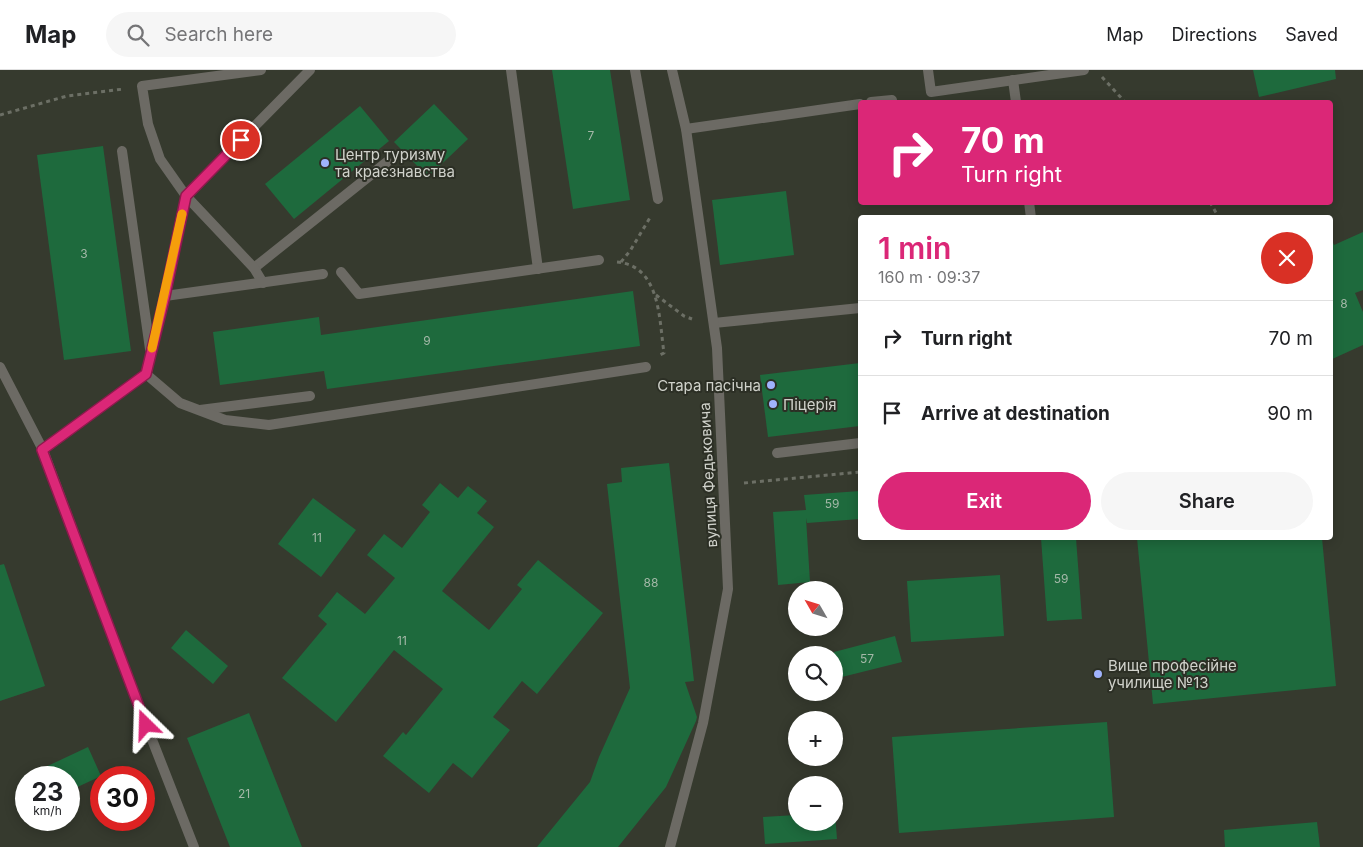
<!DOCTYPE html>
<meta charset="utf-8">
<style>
:root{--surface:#fff;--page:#f6f6f6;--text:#202124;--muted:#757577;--line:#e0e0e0;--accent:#db2777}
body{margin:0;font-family:Inter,sans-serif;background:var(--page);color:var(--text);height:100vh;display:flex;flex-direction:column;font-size:19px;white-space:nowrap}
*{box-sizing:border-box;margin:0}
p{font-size:16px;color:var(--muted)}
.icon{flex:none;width:28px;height:28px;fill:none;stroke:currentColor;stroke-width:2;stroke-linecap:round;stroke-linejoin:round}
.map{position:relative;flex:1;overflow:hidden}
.sheet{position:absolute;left:858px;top:145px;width:475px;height:325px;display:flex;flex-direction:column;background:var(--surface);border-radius:5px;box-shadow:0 2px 12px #0003}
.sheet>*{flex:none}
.guide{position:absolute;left:858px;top:30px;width:475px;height:105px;border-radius:5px;box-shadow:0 2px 12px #0003;background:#db2777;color:#fff;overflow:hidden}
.needle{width:32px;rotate:309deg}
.buttons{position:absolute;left:788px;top:511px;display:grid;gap:10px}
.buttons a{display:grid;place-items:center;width:55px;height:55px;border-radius:50%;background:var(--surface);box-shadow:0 2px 12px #0003;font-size:25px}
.speed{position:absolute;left:15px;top:696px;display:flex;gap:10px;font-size:25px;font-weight:700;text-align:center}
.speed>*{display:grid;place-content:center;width:65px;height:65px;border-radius:50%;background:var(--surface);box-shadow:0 2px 12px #0003;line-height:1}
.speed small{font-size:12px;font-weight:400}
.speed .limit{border:8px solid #d22;background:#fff;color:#111}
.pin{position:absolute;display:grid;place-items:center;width:42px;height:42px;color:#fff;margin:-21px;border:2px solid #fff;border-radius:50%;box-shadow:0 1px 5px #0007}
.me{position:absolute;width:55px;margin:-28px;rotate:338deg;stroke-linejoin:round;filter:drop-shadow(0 0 4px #0008)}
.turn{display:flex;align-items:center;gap:18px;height:105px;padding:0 20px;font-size:22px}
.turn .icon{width:65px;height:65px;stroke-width:2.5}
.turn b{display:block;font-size:35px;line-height:42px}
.round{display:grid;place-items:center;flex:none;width:52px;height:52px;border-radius:26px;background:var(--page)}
.headline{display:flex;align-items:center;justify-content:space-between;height:85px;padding:0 20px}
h1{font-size:30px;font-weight:600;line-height:38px;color:var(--accent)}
.primary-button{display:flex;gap:10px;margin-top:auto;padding:10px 20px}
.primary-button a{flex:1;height:58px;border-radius:30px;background:var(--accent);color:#fff;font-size:20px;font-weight:600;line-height:58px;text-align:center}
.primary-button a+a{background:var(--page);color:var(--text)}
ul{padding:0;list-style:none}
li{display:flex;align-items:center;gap:15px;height:75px;padding:0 20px;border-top:1px solid var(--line)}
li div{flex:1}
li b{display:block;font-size:19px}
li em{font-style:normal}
header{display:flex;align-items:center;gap:30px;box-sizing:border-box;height:70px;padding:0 25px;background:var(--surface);border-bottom:1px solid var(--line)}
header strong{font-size:24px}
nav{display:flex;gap:28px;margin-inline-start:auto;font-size:18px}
.search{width:350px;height:45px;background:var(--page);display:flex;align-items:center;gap:12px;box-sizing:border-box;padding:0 18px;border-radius:28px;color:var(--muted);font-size:19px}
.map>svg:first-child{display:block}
.building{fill:#1e6a3d}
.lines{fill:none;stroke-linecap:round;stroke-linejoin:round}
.path{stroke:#6c6f65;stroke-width:3;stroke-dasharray:4 4;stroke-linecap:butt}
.lane{stroke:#6c6a64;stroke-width:10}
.street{stroke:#6c6a64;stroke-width:10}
.route-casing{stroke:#8e194d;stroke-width:12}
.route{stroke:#db2777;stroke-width:9}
.slow{stroke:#f59e0b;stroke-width:9}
.poi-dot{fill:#a0b3fd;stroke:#2c2f25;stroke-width:2}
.labels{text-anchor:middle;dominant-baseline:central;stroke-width:4;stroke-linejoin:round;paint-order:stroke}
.number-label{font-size:12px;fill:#a4b8a8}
.poi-label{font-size:15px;fill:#d0d2cb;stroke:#2c2f25;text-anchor:start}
.street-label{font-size:15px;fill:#d0d2cb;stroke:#2c2f25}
</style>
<header>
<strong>Map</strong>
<div class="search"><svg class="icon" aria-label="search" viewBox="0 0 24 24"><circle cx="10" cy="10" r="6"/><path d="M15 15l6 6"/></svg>Search here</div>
<nav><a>Map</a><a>Directions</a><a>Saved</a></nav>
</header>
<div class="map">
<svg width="1363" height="777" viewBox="0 0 1363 777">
<rect width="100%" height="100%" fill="#363a2e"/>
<g class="building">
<polygon points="552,0 610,0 630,130 573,139"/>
<polygon points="1253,0 1335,0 1336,9 1259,27"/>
<polygon points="434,34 468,69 428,107 394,72"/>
<polygon points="360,36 389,71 294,149 265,114"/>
<polygon points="103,76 131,281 64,290 37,85"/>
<polygon points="786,121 794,185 720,195 712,130"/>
<polygon points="1363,162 1363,220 1355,223 1363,242 1363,275 1330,290 1330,166 1334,175"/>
<polygon points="633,221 640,276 327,319 324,301 220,315 213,262 319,247 321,265"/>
<polygon points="860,293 860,356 768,367 760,305"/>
<polygon points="669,393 694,611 685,612 697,647 696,651 666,717 618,777 537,777 590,712 599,687 630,618 607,414 622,412 621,398"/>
<polygon points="440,413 458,428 468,416 487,431 477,443 494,457 442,521 489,560 522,519 517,515 538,490 603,543 537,624 522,611 493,647 510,660 472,708 453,693 429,723 383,686 403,662 406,665 443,619 394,580 336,652 282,608 327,554 318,546 337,522 365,544 395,508 367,485 384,464 402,478 430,442 422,435"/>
<polygon points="860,421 860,449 807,453 806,448 810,512 778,515 773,442 806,440 804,425"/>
<polygon points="313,428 356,460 321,507 278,474"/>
<polygon points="1041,468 1076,468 1082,549 1047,551"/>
<polygon points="1137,468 1322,468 1336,616 1153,634"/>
<polygon points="4,494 45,616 0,631 0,495"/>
<polygon points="1000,505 1004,566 911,572 907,511"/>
<polygon points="186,560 228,596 213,614 171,578"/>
<polygon points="895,566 902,592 834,609 834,582"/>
<polygon points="249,643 302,777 230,777 187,668"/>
<polygon points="1107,652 1114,747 899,763 892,667"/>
<polygon points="88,677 101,706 69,721 69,708 22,708"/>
<polygon points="834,743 835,743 837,769 765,774 763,747 796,745 796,752 834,752"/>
<polygon points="1317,752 1320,777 1225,777 1224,760"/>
</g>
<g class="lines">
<g class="path">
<polyline points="1102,7 1125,32"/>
<polyline points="0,45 67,26 124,19"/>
<polyline points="1210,132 1219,148"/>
<path d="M617,192C661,196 659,250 664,283L660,285"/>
<polyline points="621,192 630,181 651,146"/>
<polyline points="656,225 684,246 692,249"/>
<polyline points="744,413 860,402"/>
</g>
<g class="lane">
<polyline points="511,0 538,199"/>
<polyline points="635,0 658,129"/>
<polyline points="928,0 931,22 1084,0"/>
<polyline points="1013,10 1016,32"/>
<polyline points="871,32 892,30"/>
<polyline points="686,59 860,34"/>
<polyline points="122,81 150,279"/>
<polyline points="1029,132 1031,148"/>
<polyline points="254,198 387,92"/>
<polyline points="341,202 359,224 599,190"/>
<polyline points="263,213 254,198 186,126 310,0"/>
<polyline points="165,226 323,204"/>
<polyline points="714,253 860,238"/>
<polyline points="146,304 165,226 186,126 160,89 148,54 142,16 261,0"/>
<polyline points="200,340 310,326"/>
<polyline points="43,380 146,304 180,333 225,350 269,355 646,297"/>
<polyline points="777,383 860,373"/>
</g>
<g class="street">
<polyline points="0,297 43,380 126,603 194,777"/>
<polyline points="670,777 703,653 728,519 717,278 686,59 672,0"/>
</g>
</g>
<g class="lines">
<g class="route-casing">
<polyline id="route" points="146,655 42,380 146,304 165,226 186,126 241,70"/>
</g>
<use href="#route" class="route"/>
<polyline class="slow" points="152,278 182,144"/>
</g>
<g class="poi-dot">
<circle cx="325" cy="93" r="5"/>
<circle cx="771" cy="315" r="5"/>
<circle cx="773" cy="334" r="5"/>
<circle cx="1098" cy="604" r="5"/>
</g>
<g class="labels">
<g class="number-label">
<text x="591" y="65">7</text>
<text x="84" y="183">3</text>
<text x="1344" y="233">8</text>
<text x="427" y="270">9</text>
<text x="832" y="433">59</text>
<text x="317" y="467">11</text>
<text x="1061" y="508">59</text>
<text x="651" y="512">88</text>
<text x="402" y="570">11</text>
<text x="867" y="588">57</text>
<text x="244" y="723">21</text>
</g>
<g class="poi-label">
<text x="335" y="84">Центр туризму<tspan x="335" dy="17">та краєзнавства</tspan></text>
<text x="761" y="315" text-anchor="end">Стара пасічна</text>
<text x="783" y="334">Піцерія</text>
<text x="1108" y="595">Вище професійне<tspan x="1108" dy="17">училище №13</tspan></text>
</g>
<g class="street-label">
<text transform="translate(708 405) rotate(-93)">вулиця Федьковича</text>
</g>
</g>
</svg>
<div class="buttons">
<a><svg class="needle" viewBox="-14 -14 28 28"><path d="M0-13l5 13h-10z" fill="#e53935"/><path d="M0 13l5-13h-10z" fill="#757577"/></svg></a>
<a><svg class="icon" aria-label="search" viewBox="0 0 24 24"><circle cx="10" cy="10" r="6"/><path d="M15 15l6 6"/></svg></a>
<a>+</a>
<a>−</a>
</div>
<div class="speed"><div>23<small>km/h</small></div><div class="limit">30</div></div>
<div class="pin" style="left:241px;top:70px;background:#d93025"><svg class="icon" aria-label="arrive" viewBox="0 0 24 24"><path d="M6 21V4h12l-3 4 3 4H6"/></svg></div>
<svg class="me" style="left:146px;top:655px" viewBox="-20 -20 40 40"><path d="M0-17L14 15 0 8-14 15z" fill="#db2777" stroke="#fff" stroke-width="4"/></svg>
<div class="guide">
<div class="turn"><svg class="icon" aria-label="right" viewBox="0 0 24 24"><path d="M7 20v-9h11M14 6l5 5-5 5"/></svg><div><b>70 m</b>Turn right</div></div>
</div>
<section class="sheet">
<div class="headline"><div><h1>1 min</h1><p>160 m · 09:37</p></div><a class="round" style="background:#d93025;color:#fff"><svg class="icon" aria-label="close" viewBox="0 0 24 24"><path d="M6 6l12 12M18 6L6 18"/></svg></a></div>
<ul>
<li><svg class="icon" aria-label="right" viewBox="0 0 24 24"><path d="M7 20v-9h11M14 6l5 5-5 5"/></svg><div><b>Turn right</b></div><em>70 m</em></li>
<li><svg class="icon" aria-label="arrive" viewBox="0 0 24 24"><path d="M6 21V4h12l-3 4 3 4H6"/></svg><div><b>Arrive at destination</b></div><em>90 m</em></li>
</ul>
<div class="primary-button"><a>Exit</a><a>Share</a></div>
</section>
</div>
